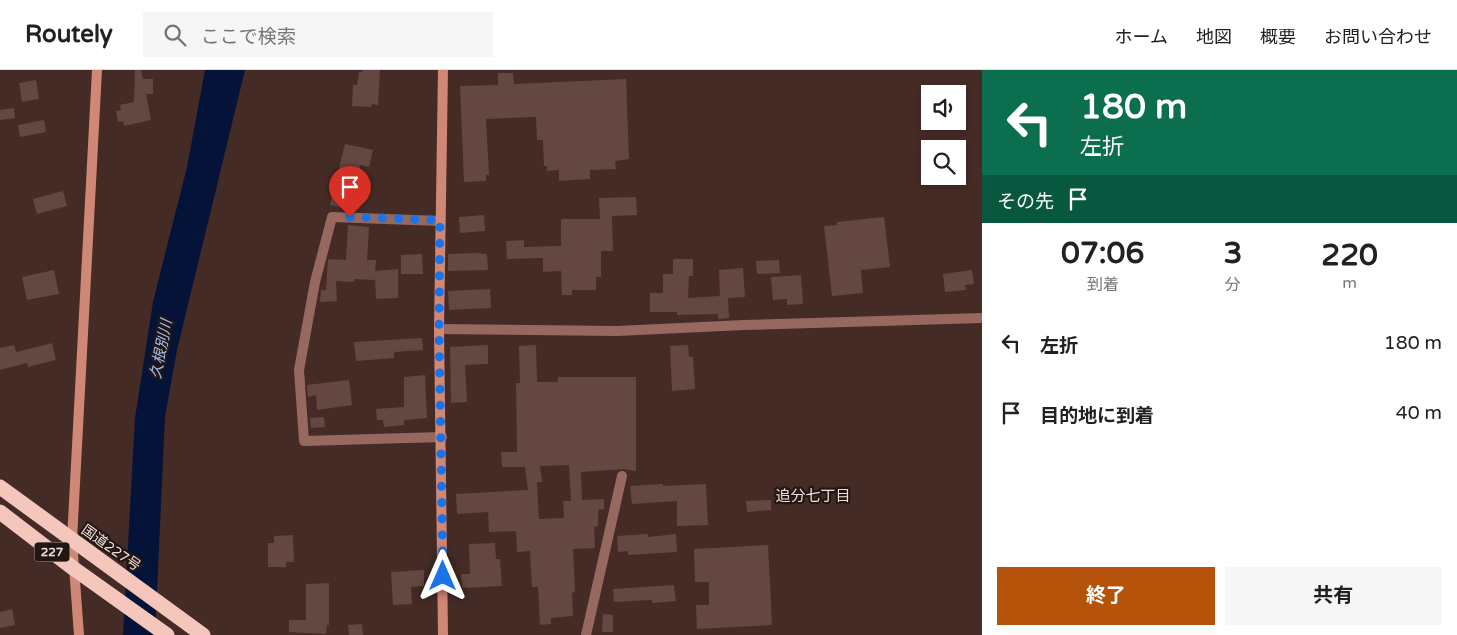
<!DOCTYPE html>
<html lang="ja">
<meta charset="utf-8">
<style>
:root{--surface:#fff;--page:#f6f6f6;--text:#202124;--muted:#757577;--line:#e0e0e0;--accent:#b45309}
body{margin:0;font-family:"Varela Round","Noto Sans JP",sans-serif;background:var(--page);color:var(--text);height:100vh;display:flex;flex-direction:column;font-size:19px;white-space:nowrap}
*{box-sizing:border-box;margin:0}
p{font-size:16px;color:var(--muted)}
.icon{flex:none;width:28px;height:28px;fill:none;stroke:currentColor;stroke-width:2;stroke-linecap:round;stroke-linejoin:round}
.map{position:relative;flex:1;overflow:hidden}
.sheet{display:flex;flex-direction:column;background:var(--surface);width:475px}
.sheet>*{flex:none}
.hud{background:#0b6e4f;color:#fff;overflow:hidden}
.buttons{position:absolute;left:921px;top:15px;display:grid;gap:10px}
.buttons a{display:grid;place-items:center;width:45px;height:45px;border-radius:0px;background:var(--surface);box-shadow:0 2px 8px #0003;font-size:25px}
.pin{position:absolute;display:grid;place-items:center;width:42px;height:42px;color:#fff;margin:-51px -21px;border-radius:50% 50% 50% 0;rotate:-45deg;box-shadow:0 0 5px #0007}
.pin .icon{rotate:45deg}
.me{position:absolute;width:55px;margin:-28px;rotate:0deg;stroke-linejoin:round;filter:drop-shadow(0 0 4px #0008)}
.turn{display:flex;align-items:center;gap:18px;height:105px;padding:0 15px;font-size:22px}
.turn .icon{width:65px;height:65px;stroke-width:2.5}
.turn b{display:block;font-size:35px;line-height:42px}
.then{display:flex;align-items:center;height:48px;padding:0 15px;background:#0003;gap:10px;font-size:19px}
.eta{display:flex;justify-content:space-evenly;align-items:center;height:85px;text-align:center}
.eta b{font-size:30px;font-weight:700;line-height:35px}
.button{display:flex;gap:10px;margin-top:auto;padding:10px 15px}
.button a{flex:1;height:58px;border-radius:0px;background:var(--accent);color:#fff;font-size:20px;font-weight:700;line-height:58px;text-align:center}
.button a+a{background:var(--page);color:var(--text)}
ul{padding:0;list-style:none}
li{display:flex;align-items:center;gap:15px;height:70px;padding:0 15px}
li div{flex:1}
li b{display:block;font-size:19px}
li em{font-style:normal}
header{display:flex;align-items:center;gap:30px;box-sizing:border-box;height:70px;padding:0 25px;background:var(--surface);border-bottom:1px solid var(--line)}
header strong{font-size:24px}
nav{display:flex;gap:28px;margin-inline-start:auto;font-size:18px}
.search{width:350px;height:45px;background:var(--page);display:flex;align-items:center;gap:12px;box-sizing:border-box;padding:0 18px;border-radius:0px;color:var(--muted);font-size:19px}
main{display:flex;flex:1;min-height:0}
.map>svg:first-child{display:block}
.water{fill:#051339}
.building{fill:#644741;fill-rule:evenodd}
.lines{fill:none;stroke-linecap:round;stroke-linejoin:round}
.street{stroke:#97695e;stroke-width:10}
.secondary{stroke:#cf8776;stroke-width:10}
.highway{stroke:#f5c7bc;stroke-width:15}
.route{stroke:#1a73e8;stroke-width:9;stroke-dasharray:0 16.2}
.labels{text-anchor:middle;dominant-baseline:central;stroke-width:4.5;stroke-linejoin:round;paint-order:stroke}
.shield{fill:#231714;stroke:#b2a29f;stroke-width:1}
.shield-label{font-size:12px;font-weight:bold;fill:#f0deda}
.street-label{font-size:14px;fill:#f0deda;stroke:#231714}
.water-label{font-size:15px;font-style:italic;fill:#a5c1fa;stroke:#231714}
.neighbourhood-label{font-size:15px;fill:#f0deda;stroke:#231714}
</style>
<header>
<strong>Routely</strong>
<div class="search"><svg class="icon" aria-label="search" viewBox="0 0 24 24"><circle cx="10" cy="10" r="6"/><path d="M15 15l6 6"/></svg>ここで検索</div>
<nav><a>ホーム</a><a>地図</a><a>概要</a><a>お問い合わせ</a></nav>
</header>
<main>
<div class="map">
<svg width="982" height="565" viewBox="0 0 982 565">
<rect width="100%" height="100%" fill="#452b25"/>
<polygon class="water" points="205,0 245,0 177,280 165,347 155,565 123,565 135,348 153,232 187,97"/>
<g class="building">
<polygon points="135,0 141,0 143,9 153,9 153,24 146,24 151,50 124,56 123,51 118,52 116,41 121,40 120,35 134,32"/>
<polygon points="362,0 380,0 378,35 372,34 371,37 352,36 353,15 357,15 359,2 362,2"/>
<polygon points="498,3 513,3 514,14 626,9 629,89 615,91 616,99 590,100 590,109 559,111 559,100 547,101 547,96 544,96 543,70 537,70 536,47 486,49 489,105 486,105 486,111 464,112 460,16 498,15"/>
<polygon points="36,10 39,29 22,32 19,13"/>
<polygon points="14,38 15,48 0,50 0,40"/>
<polygon points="44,50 46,62 20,67 18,55"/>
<polygon points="345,74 373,80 369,97 360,95 357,113 349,112 343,138 330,135"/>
<polygon points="63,121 67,136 37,144 33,129"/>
<polygon points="636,127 637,145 612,146 613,181 601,181 601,207 596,207 596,220 572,220 572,225 562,225 561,201 543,202 543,188 507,189 506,171 524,170 524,177 561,176 561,149 600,149 599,128"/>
<polygon points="484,145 485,161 460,163 459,147"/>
<polygon points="884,147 890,197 861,200 863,223 832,226 824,156 837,155 837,152"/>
<polygon points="348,155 369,157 367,190 376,190 375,201 398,199 398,228 376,229 375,206 375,210 354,209 354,212 336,211 337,231 320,232 321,220 326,220 328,189 346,190"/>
<polygon points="475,183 487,184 488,200 448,201 448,184"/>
<polygon points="422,184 423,204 401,204 401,185"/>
<polygon points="673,189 693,189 693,206 689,206 688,228 720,226 719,200 743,198 745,227 728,228 729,248 718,249 718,244 677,245 677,242 650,242 650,223 663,223 663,204 673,204"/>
<polygon points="779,190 780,203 757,204 756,191"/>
<polygon points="54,200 59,224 27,230 22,207"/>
<polygon points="972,200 974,214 965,215 966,220 945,222 943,204"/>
<polygon points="801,205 803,234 787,235 787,229 773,230 771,207"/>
<polygon points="490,219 491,238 449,240 448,221"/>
<polygon points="422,268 423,280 394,282 394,288 356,291 354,272"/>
<polygon points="52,273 56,290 28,297 27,293 0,300 0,278 14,275 16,282"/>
<polygon points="488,275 488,294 465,295 467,332 451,333 450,277"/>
<path d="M536,275L537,312H558V307H636V401L623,399L581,402L582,430L604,429V439L598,440V456L594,457L595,478L573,479L575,522L572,523L573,546L551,548V554L540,555L538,517H532L530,481L517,482L516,461L489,462L488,442L457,444L456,424L528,420L525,397H502L501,382H517L516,313H520L519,276ZM569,395L571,431H563L564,448L539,449L537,412H542L540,396Z"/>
<polygon points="688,275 689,287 693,287 695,319 672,321 670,276"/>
<polygon points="425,305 427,348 404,350 404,355 384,357 383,350 377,350 376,339 404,337 404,307"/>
<polygon points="349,310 352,335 317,340 316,325 308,327 307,315"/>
<polygon points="324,347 325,357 311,358 310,348"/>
<polygon points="663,414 663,416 706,414 708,455 677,456 677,431 632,434 630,416"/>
<polygon points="771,430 771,440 747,442 746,431"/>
<polygon points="648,464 648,467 676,464 677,482 628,485 628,481 618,482 617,466"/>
<polygon points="293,465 294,492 286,492 286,497 268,497 268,473 274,473 274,466"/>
<polygon points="495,473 496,489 500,489 502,516 462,518 461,504 470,504 469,474"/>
<polygon points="768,475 772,555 697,559 696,535 709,535 709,512 695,512 694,479"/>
<polygon points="424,500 424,516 411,517 412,534 393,535 391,502"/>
<polygon points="329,513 329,555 327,555 326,564 289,562 289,550 306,550 306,514"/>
<polygon points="674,515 676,531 652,533 652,530 614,532 613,519"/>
<polygon points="12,539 15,555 0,558 0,542"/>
<polygon points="603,544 613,545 613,562 602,562"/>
<polygon points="362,554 363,565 349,565 348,555"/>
</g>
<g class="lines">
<g class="street">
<polyline points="440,151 332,147 315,212 299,300 304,371 442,367"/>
<polyline points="439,259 617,261 744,255 982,248"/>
<polyline points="586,565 622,406"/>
</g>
<g class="secondary">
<polyline points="443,0 439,259 443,565"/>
<polyline points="79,565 72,470 97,0"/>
</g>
<g class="highway">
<polyline points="0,417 203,565"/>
<polyline points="0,442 73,498 167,565"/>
</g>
</g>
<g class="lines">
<polyline class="route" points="350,147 440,150 439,259 443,506"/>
</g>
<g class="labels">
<rect class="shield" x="34.5" y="472.5" width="35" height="19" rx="4"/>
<g class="shield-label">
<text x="52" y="482">227</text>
</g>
<g class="street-label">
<text transform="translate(111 478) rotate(35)">国道227号</text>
</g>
<g class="water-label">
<text transform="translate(161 279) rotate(-79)">久根別川</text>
</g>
<g class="neighbourhood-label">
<text x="813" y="426">追分七丁目</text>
</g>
</g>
</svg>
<div class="buttons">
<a><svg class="icon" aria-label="sound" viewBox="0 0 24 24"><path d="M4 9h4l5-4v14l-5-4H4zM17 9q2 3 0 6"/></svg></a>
<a><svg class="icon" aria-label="search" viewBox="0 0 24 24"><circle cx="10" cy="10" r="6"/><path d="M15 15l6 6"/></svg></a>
</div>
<div class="pin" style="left:350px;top:147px;background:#d93025"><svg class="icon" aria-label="arrive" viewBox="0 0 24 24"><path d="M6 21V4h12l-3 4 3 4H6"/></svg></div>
<svg class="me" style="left:443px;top:506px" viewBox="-20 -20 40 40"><path d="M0-17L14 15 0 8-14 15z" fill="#1a73e8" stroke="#fff" stroke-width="4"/></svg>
</div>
<section class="sheet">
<div class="hud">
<div class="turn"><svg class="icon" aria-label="left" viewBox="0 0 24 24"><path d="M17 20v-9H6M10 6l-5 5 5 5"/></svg><div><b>180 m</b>左折</div></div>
<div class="then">その先<svg class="icon" aria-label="arrive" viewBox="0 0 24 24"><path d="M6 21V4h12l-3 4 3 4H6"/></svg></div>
</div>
<div class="eta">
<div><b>07:06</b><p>到着</p></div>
<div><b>3</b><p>分</p></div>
<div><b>220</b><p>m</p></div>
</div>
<ul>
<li><svg class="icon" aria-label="left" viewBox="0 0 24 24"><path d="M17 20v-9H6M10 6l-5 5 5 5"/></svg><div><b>左折</b></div><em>180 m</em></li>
<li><svg class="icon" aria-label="arrive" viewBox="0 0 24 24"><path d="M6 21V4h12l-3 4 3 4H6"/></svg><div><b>目的地に到着</b></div><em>40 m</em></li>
</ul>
<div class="button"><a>終了</a><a>共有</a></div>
</section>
</main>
